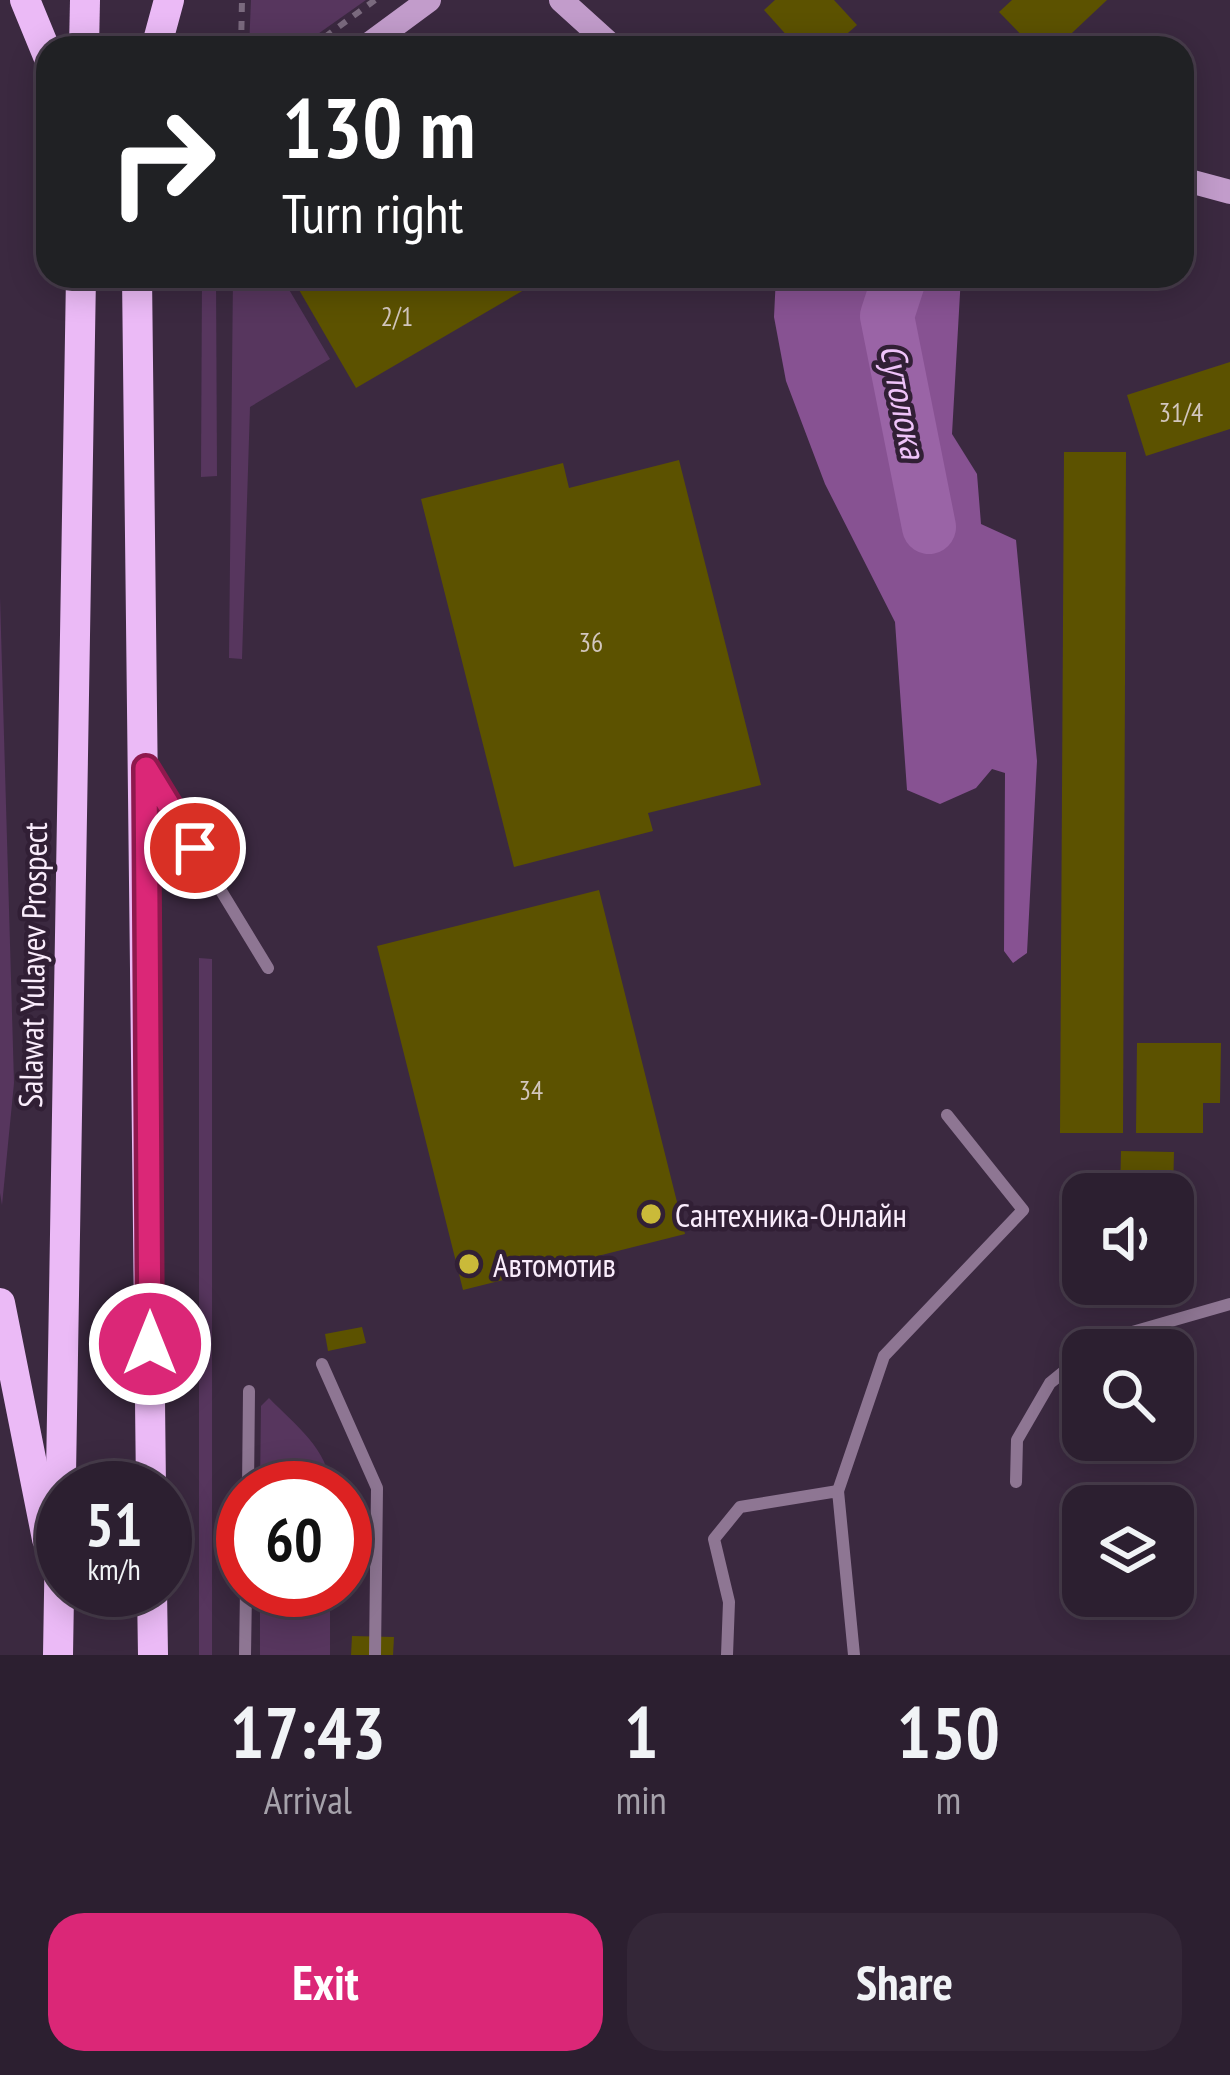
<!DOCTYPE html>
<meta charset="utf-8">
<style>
:root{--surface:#2c1f30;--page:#342738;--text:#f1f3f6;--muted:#a6a2ab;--line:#483d4c;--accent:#db2777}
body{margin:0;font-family:"PT Sans Narrow",sans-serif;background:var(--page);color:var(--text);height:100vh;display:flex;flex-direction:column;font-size:45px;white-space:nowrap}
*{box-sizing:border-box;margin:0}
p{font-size:39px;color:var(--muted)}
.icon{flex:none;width:66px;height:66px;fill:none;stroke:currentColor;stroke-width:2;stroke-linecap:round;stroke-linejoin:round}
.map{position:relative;height:1655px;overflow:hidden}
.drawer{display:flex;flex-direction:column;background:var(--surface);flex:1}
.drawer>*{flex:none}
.guide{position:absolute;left:36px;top:36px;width:1158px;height:252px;border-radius:36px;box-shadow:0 6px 30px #0003,0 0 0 3px var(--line);background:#202124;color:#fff;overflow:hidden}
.buttons{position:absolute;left:1062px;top:1173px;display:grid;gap:24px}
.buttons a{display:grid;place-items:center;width:132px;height:132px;border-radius:24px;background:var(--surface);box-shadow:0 6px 30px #0003,0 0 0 3px var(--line);font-size:60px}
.speed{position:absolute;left:36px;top:1461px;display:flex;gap:24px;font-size:60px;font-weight:700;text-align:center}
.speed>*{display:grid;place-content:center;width:156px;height:156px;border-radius:50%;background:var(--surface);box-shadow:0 6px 30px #0003,0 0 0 3px var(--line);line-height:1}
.speed small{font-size:30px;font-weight:400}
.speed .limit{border:18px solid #d22;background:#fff;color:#111}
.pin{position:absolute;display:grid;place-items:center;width:102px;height:102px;color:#fff;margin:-51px;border:6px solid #fff;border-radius:50%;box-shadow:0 3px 12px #0007}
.me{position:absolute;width:132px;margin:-66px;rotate:0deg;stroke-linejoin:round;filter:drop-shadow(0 0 9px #0008)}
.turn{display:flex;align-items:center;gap:42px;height:252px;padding:0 48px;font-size:54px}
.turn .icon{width:156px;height:156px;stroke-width:2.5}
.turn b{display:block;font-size:84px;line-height:102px}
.eta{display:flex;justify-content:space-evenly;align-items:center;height:204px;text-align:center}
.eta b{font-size:72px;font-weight:600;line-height:84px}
.cta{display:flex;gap:24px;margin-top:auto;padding:24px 48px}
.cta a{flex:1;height:138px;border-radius:36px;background:var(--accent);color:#fff;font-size:48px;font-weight:600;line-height:138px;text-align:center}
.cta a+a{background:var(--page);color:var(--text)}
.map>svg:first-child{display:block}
.green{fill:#57365e}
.forest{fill:#875292}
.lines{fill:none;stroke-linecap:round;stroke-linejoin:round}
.river{stroke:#9a64a6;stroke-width:54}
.building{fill:#5c5200}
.path{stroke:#7a6a7e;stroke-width:6;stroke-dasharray:9 9;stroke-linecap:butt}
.service{stroke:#8e7693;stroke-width:12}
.secondary{stroke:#c29ccb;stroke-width:24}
.primary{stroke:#ebbaf6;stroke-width:30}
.route-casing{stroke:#8e194d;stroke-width:30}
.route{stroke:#db2777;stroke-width:21}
.poi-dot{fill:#caba39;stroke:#311f35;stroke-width:4.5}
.labels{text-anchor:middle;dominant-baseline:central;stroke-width:9;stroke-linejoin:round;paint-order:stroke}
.number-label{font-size:27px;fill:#d2c6bd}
.street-label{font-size:33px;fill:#faedfc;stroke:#311f35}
.poi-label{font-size:33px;fill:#faedfc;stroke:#311f35;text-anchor:start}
.water-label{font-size:36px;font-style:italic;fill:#efc3f9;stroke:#311f35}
</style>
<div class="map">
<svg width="1230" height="1655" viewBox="0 0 1230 1655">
<rect width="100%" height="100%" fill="#3b2940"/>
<g class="green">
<polygon points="251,0 366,0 298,48 249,48"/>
<polygon points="202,276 216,276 217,476 201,477"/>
<polygon points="233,276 281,276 330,359 250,407 242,659 229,658"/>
<polygon points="0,597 14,1083 2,1205 0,1193"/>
<polygon points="199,958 212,959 212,1655 199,1655"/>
<path d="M269,1398C294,1424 330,1450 330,1488H260L261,1406Z"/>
<rect x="260" y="1590" width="70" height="65"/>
</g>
<polygon class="forest" points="776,276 961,276 952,434 977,474 981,524 1016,540 1037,761 1027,953 1013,963 1004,951 1005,773 992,769 976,788 940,804 907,790 895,622 825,484 786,381 774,317"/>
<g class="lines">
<polyline class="river" points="900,276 887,316 929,527"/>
</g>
<g class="building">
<polygon points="775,0 834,0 857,25 831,48 798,48 764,10"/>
<polygon points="1012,0 1107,0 1056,48 1034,48 999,12"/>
<polygon points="291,276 548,276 356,388"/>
<polygon points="1230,362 1230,429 1146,456 1127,395"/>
<polygon points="1064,452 1126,452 1123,1133 1060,1133"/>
<polygon points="679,460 761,785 648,813 653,831 514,867 421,499 563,463 569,488"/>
<polygon points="599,890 685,1234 463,1290 377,946"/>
<polygon points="1137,1043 1221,1043 1220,1103 1203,1103 1203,1133 1136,1133"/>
<polygon points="1121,1151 1174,1152 1173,1194 1120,1194"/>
<polygon points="362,1327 366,1343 328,1351 325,1334"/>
<polygon points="352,1636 394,1637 393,1655 351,1655"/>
</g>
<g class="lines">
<g class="path">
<polyline points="241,48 242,0"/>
<polyline points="310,48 375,0"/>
</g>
<g class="service">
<polyline points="150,774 268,968"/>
<polyline points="1090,1350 1101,1341 1230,1304"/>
<polyline points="322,1364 377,1488 375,1655"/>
<polyline points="1016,1482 1017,1440 1050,1383 1083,1356"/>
<polyline points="248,1488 249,1391"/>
<polyline points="838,1491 884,1356 1023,1210 947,1115"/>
<polyline points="245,1655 246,1590"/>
<polyline points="727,1655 729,1602 714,1539 740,1507 838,1491 854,1655"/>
</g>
<g class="secondary">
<polyline points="561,0 614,48"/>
<polyline points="364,48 429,0"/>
<polyline points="1182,179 1230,192"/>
</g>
<g class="primary">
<polyline points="25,0 48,56"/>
<polyline points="84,48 85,0"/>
<polyline points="156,48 169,0"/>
<polyline points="137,276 151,1488"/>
<polyline points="0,1303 47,1539"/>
<polyline points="152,1590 153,1655"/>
<polyline points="58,1655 81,276"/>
</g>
</g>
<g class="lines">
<g class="route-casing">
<polyline id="route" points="150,1344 146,768 195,848"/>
</g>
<use href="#route" class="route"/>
</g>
<g class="poi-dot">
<circle cx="651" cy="1214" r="12"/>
<circle cx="469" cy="1264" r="12"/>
</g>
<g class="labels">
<g class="number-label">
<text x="397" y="316">2/1</text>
<text x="1181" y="412">31/4</text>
<text x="591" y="642">36</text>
<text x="531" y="1090">34</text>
</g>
<g class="street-label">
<text transform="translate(32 965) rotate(-89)">Salawat Yulayev Prospect</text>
</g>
<g class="poi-label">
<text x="675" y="1214">Сантехника-Онлайн</text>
<text x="493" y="1264">Автомотив</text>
</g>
<g class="water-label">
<text transform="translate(904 401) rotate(79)">Сутолока</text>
</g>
</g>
</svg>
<div class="buttons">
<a><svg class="icon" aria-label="sound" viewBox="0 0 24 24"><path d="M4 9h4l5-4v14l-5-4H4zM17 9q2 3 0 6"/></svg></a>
<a><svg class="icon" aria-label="search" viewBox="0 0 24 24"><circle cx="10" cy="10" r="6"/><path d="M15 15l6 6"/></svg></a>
<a><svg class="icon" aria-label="layers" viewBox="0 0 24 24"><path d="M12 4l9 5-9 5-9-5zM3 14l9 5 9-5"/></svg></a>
</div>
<div class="speed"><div>51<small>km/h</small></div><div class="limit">60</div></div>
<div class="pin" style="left:195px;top:848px;background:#d93025"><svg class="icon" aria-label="arrive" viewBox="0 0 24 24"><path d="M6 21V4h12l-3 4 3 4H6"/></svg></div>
<svg class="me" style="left:150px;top:1344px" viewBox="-20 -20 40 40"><circle r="17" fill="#db2777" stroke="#fff" stroke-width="3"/><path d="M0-11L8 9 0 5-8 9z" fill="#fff"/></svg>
<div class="guide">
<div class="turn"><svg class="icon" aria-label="right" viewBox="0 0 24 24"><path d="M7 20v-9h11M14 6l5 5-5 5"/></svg><div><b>130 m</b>Turn right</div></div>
</div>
</div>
<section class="drawer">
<div class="eta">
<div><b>17:43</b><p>Arrival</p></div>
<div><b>1</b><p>min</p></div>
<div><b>150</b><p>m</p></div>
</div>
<div class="cta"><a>Exit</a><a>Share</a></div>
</section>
